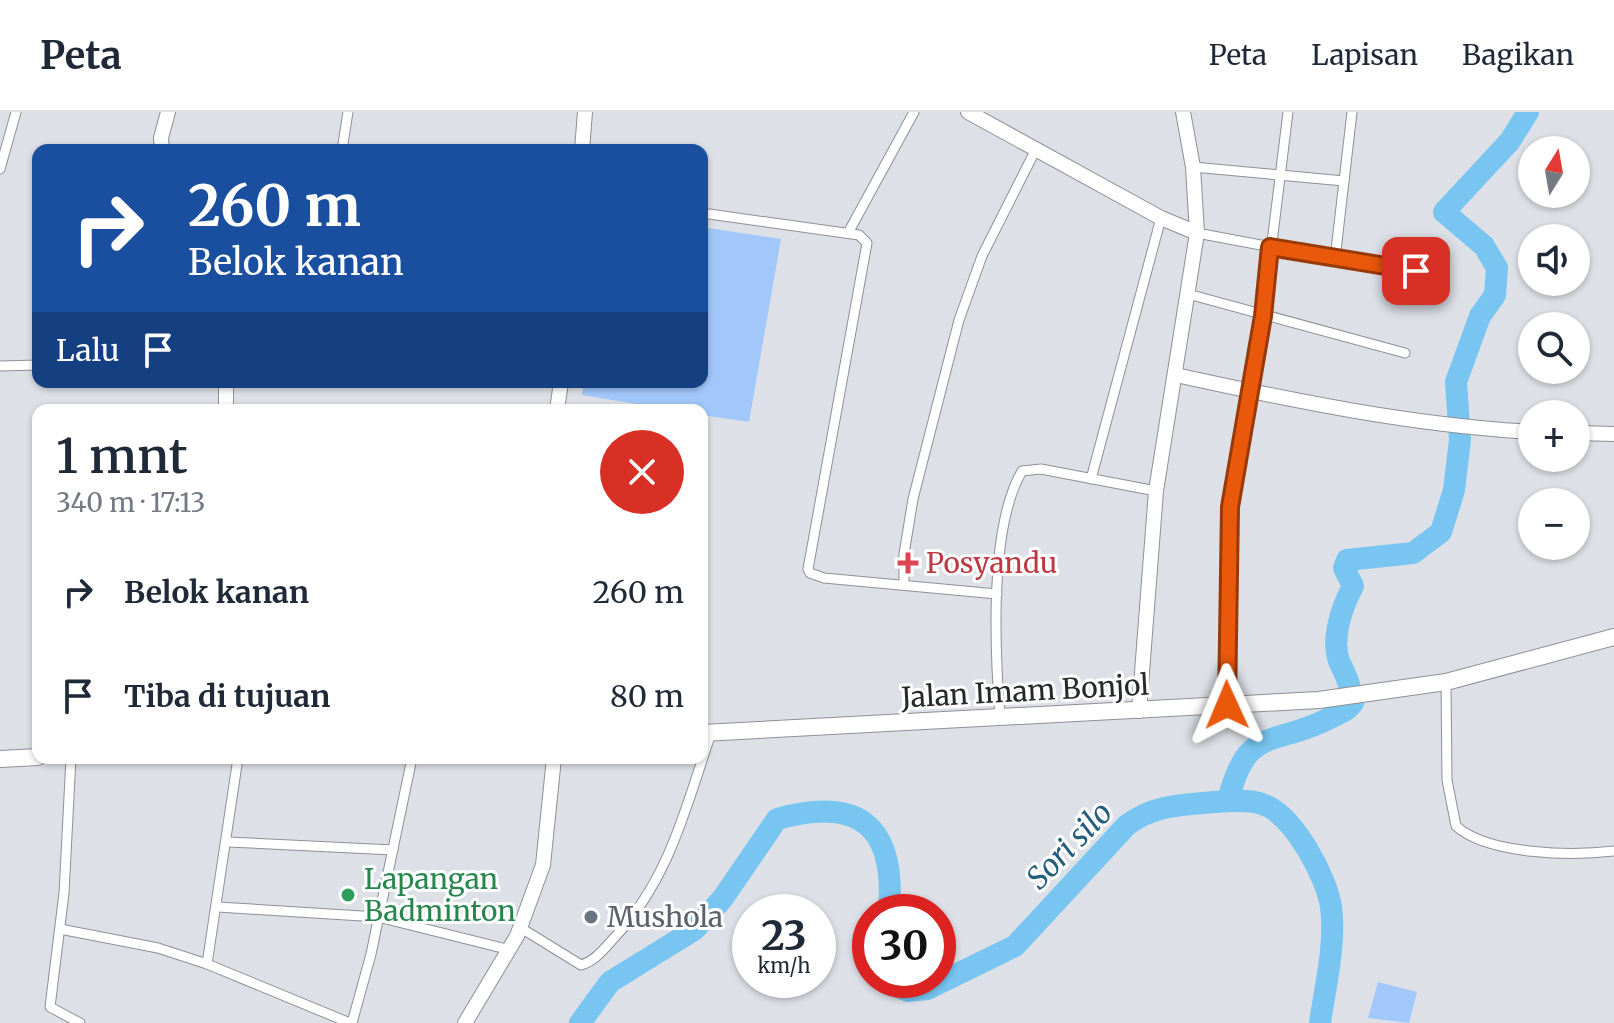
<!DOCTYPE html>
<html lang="id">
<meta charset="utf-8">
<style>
:root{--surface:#fff;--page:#f2f2f3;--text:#1f2937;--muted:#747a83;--line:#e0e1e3}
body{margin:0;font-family:Merriweather,serif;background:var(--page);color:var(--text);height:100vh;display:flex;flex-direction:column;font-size:30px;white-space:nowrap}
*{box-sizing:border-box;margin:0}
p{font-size:26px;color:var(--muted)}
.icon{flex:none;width:44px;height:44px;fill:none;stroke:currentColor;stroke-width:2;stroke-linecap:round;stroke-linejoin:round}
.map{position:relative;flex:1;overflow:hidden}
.sheet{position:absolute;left:32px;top:292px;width:676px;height:360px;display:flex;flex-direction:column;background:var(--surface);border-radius:16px;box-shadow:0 2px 6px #0004}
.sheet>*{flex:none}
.guide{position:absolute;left:32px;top:32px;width:676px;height:244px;border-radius:16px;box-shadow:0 2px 6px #0004;background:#1a4fa0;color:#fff;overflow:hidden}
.needle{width:52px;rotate:11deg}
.controls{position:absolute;left:1518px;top:24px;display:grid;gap:16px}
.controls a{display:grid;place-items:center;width:72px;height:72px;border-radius:50%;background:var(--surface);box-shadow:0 2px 6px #0004;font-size:40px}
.speed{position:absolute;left:732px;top:782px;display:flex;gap:16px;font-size:40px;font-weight:700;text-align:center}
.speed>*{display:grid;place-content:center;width:104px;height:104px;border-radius:50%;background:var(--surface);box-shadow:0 2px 6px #0004;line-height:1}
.speed small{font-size:20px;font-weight:400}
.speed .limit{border:12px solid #d22;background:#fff;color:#111}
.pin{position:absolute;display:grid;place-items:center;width:68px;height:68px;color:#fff;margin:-34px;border-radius:16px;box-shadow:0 4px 12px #0006}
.me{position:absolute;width:88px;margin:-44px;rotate:359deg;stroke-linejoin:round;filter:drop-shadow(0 0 6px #0008)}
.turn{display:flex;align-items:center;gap:28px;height:168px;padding:0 24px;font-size:36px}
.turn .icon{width:104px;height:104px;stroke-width:2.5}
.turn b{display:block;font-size:56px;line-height:68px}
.then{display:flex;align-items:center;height:76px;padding:0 24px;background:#0003;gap:16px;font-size:30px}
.round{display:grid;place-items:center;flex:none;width:84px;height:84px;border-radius:42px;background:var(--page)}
.headline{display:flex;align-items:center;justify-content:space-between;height:136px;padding:0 24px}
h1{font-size:48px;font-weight:600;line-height:60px}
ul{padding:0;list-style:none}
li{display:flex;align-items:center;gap:24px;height:104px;padding:0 24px}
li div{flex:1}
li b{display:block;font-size:30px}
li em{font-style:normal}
header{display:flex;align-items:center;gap:48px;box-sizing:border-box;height:112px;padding:0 40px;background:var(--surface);border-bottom:2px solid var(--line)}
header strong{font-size:38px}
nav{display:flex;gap:44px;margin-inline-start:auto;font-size:28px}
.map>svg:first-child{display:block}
.green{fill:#a2c7fa}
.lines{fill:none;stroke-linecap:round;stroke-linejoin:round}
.river{stroke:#77c5f0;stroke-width:22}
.street-casing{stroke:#8d9095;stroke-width:11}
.secondary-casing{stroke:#8d9095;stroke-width:16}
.primary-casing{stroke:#8d9095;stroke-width:16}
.highway-casing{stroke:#8d9095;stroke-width:18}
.street{stroke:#fff;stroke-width:9}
.secondary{stroke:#fff;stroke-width:14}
.primary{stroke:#fff;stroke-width:14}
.highway{stroke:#fff;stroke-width:16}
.route-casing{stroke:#983908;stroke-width:20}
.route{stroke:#ea580c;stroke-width:14}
.health-dot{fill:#e0444e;stroke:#fff;stroke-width:3}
.leisure-dot{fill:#2e9e5b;stroke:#fff;stroke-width:3}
.worship-dot{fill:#6b7280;stroke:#fff;stroke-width:3}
.labels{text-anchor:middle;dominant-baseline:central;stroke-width:6;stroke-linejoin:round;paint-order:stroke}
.health-label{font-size:28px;fill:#be3a42;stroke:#fff;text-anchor:start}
.street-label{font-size:28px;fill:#26282a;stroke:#fff}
.leisure-label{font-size:28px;fill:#27864d;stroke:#fff;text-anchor:start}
.worship-label{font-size:28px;fill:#5b616d;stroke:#fff;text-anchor:start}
.water-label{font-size:30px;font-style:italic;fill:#245e7c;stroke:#fff}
</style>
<header>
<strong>Peta</strong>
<nav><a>Peta</a><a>Lapisan</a><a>Bagikan</a></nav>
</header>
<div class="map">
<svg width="1614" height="911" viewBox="0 0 1614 911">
<rect width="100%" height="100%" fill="#dde1e7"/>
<g class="green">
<polygon points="702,115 781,127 749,310 702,303 702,298 673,298 582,283 584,270 702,270"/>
<polygon points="1378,870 1417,880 1409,911 1368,906"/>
</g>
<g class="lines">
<g class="river">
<path d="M1228,689C1247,611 1274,636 1332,605C1340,601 1347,599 1353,591C1351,574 1346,564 1339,549C1331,526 1342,495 1353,474L1344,456L1347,448L1413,441L1441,420L1454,378L1460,328L1456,270L1480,204L1495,183L1497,156L1484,134L1444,100L1510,29L1528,0"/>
<path d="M891,868L893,873L908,879L927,877L1015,834L1127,713C1154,693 1181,693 1214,690C1229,689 1248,687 1262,692C1293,701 1327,766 1331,795C1336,832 1325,875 1320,911"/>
<path d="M580,911L610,870L694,818L723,786L777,707C860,684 896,714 889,800"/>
</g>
<g class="street-casing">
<g id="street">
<polyline points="342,38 348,0"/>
<polyline points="1193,55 1344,69"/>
<polyline points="0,57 16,0"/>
<polyline points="702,101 859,123 867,131 808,457 810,461 824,466 997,482"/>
<polyline points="848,121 914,0"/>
<polyline points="1197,121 1335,147 1352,0"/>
<polyline points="1335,147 1416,159"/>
<polyline points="1188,182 1405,241"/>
<polyline points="0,254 38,253"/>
<polyline points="1091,367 1161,106"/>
<polyline points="904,472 904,442 913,387 959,208 982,144 1036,37"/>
<path d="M1446,570L1447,668L1456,714C1488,743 1573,744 1614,739"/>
<polyline points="1227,593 1226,447 1232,370 1263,204 1288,0"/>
<path d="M1000,605C995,540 989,415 1022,359L1041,357L1156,379"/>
<polyline points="71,646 64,781 50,895 80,911"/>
<polyline points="228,730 393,738"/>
<polyline points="218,795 378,805 510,838"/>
<path d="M521,816L581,853C595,849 604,837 614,826C669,768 686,695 711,621"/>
<polyline points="60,817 158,836 207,852 350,911"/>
<polyline points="207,852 238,646"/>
<polyline points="352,911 371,842 412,646"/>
</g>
</g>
<g class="secondary-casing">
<g id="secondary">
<polyline points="968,0 1161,106 1197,121"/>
<polyline points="162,38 161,26 168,0"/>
<polyline points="582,38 585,0"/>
<path d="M1176,263C1294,289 1411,313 1532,320"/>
<polyline points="226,270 226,298"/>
<polyline points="557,298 561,270"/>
<polyline points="1576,321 1614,322"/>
<polyline points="465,911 517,824 543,753 554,646"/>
</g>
</g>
<g class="primary-casing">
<polyline id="primary" points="1139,599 1156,379 1197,121 1193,55 1183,0"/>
</g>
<g class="highway-casing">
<g id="highway">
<polyline points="702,621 1319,588 1446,570 1614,525"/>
<polyline points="0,647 38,645"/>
</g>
</g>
<use href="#street" class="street"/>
<use href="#secondary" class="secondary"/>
<use href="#primary" class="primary"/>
<use href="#highway" class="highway"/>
</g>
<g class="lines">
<g class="route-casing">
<polyline id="route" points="1227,593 1230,395 1263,204 1270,135 1416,159"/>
</g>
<use href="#route" class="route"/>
</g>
<path class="health-dot" d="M904 439h8v8h8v8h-8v8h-8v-8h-8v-8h8z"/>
<circle class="leisure-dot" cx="348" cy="783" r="8"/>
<circle class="worship-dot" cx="591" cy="805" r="8"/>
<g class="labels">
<g class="health-label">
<text x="926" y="451">Posyandu</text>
</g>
<g class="street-label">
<text transform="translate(1025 579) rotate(-3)">Jalan Imam Bonjol</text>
</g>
<g class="leisure-label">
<text x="364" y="767">Lapangan<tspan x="364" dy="32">Badminton</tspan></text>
</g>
<g class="worship-label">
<text x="607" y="805">Mushola</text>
</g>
<g class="water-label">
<text transform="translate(1069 733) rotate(-46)">Sori silo</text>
</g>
</g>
</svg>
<div class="controls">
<a><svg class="needle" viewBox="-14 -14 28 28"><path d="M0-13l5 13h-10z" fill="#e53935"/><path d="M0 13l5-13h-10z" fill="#747a83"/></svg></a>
<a><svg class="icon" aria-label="sound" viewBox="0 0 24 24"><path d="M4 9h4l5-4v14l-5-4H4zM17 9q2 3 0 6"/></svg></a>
<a><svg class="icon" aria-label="search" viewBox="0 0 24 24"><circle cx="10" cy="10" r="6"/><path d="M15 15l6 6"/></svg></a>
<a>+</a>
<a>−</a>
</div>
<div class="speed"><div>23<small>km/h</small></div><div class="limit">30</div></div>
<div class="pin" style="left:1416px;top:159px;background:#d93025"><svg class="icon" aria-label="arrive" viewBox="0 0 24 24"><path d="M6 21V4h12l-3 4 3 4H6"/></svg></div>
<svg class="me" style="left:1227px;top:593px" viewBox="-20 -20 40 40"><path d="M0-17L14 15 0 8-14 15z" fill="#ea580c" stroke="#fff" stroke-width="4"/></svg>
<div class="guide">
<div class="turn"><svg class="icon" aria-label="right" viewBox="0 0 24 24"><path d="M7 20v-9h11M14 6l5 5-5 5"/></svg><div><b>260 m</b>Belok kanan</div></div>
<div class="then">Lalu<svg class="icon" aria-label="arrive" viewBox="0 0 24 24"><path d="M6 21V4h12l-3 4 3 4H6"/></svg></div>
</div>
<section class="sheet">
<div class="headline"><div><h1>1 mnt</h1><p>340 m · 17:13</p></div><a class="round" style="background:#d93025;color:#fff"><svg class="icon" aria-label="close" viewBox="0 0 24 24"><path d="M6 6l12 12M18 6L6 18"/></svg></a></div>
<ul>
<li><svg class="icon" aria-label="right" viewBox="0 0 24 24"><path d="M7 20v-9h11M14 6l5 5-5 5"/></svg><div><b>Belok kanan</b></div><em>260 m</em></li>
<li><svg class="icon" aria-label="arrive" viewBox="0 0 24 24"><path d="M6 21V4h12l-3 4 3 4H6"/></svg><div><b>Tiba di tujuan</b></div><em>80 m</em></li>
</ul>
</section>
</div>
